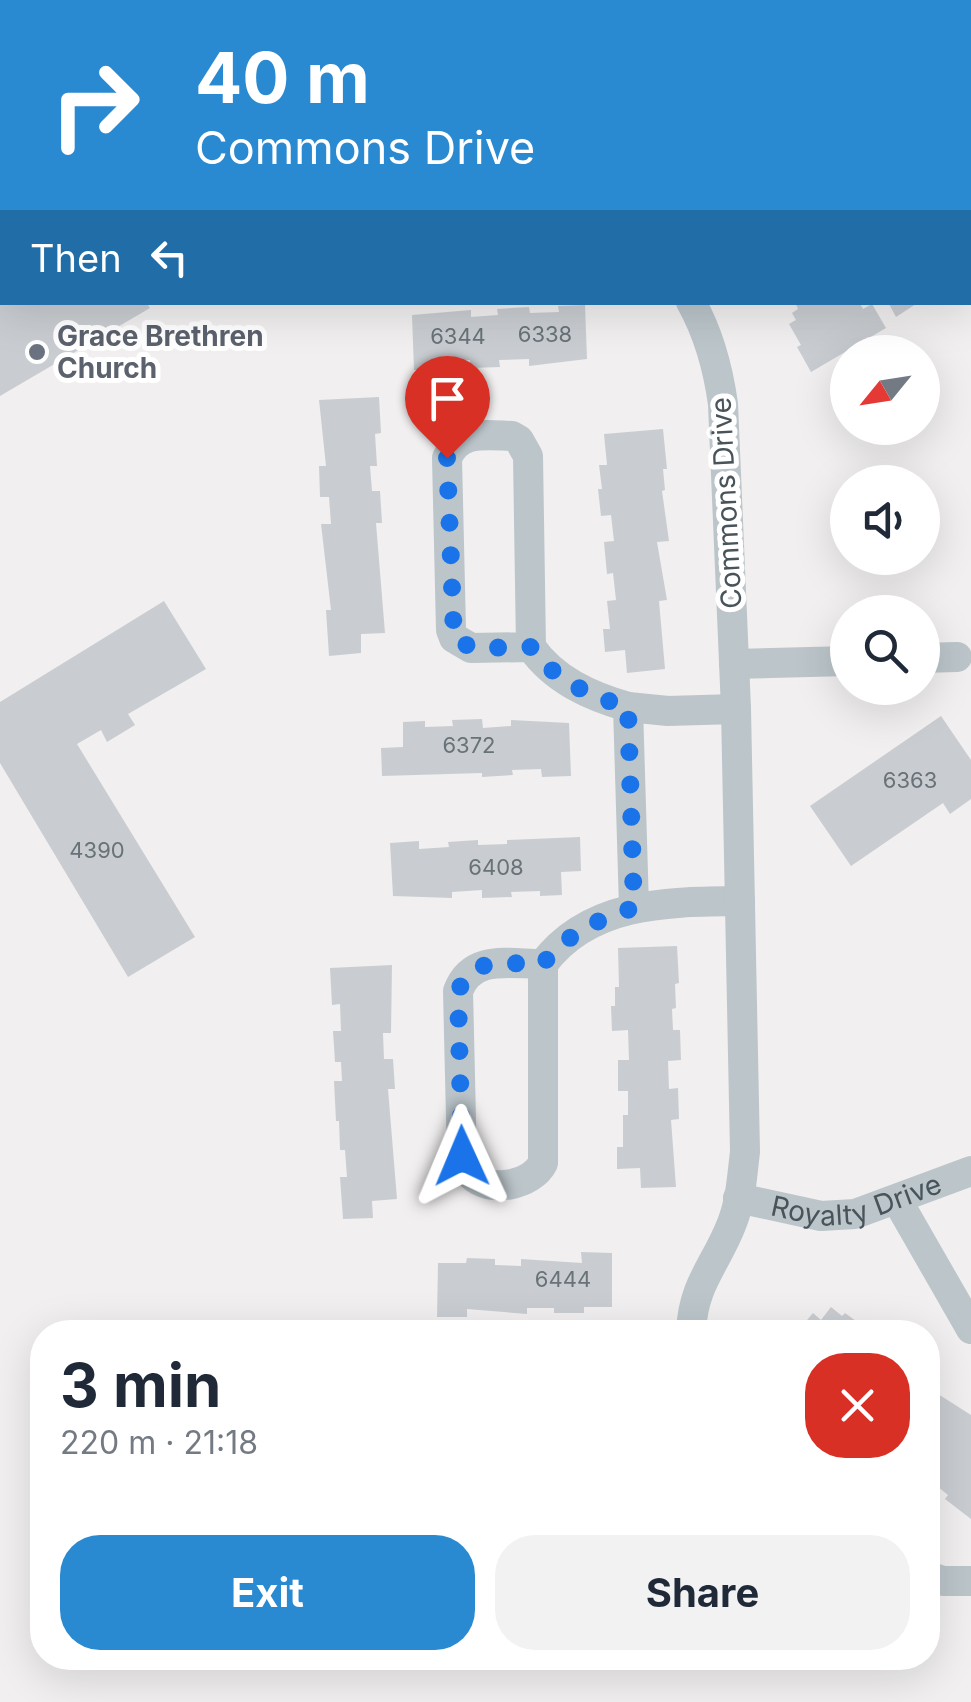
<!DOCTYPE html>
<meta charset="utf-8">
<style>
:root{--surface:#fff;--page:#f2f2f3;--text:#1f2937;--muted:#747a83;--accent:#2989d1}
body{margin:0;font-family:Inter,sans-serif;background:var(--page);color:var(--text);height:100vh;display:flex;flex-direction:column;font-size:38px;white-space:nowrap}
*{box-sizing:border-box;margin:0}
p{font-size:32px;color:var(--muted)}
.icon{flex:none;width:55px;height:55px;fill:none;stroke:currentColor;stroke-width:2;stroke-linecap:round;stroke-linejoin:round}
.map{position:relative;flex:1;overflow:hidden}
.details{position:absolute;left:30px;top:1320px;width:910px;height:350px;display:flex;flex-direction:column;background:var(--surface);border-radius:40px;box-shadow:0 10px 40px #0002}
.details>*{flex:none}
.guide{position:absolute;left:0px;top:0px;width:972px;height:305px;box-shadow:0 10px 40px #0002;background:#2989d1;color:#fff;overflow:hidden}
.needle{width:65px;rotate:240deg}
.tools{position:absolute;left:830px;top:335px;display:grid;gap:20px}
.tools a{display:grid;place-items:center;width:110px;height:110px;border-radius:50%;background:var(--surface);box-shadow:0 10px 40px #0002;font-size:50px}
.pin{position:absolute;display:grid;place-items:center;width:85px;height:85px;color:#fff;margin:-102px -42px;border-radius:50% 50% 50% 0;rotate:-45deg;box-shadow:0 0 10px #0007}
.pin .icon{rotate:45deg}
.me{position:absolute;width:110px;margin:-55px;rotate:359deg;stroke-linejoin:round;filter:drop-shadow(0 0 8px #0008)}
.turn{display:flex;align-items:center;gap:35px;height:210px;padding:0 30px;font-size:45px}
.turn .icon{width:130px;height:130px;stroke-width:2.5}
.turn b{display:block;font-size:70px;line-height:85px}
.then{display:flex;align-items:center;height:95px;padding:0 30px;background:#0003;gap:20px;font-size:38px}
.round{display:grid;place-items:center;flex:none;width:105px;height:105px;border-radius:40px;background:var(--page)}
.head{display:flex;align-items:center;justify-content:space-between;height:170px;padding:0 30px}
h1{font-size:60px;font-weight:700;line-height:75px}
.action{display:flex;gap:20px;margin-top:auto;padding:20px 30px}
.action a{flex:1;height:115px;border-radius:40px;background:var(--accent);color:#fff;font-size:40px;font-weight:700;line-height:115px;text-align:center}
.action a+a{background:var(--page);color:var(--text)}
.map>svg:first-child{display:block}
.building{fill:#c9cdd1}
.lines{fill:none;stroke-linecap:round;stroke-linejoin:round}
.minor{stroke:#bbc5ca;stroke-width:30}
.route{stroke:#1a73e8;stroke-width:18;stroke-dasharray:0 32.4}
.worship-dot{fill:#6b7280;stroke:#fff;stroke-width:4}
.labels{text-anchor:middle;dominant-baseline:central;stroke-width:10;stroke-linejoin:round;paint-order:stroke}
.number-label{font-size:22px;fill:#687278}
.worship-label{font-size:28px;font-weight:bold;fill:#5b616d;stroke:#fff;text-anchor:start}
.street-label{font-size:28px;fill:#48545a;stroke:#fff}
</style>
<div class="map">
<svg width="971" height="1702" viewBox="0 0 971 1702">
<rect width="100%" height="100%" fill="#f1efef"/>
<g class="building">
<polygon points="0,302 146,302 150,308 0,396"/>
<polygon points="795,302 859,302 863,309 872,304 886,328 811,372 797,347 801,345 789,324 796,320 792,313 798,309"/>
<polygon points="888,302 919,302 896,317"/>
<polygon points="585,305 587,359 529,366 529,359 499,360 500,367 470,368 470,360 441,362 442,369 414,370 412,315 471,310 471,317 498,315 497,309 529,307 530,313 559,312 558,306"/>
<polygon points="379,397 381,433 375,434 377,466 370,466 372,491 380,491 382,523 376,523 385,633 361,634 361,653 329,656 326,610 331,610 321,524 331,524 329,497 320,497 319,466 326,466 319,400"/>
<polygon points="663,429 667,469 663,469 665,490 662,491 669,541 657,542 667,600 659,601 665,669 627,673 625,650 605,652 603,629 610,629 607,601 616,600 613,573 607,574 604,542 614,541 611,515 601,516 598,489 602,489 599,465 607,465 604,434"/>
<polygon points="164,601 206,669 128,714 135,725 107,742 101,730 77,744 195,937 128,977 0,763 0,702"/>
<polygon points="941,716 971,760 971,799 950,814 943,803 851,866 810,806"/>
<polygon points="482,719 483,728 511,726 511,720 569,723 571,776 542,777 541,769 512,770 513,775 482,777 482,773 382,776 381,748 403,747 403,722 425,721 425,727 453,726 452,720"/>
<polygon points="580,837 581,871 561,872 562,895 540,896 540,891 511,892 512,897 482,898 482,890 452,892 452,898 393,896 390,843 419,841 419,849 449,847 448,842 478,840 478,845 507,844 507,840"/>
<polygon points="677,946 679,983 675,984 676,1008 672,1009 673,1030 680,1030 681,1060 668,1061 669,1089 678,1088 679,1119 671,1120 676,1187 641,1188 640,1168 617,1169 617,1147 623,1147 623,1115 628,1115 628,1091 618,1091 618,1060 629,1060 628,1030 612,1031 611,1006 615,1006 615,987 619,987 618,948"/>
<polygon points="392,965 391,1033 383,1033 384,1059 393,1059 395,1089 388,1089 397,1199 372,1201 373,1218 343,1219 340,1177 347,1177 345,1150 340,1150 339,1121 336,1121 334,1081 342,1081 341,1062 335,1062 333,1031 341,1031 340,1004 332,1005 330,968"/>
<polygon points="581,1252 612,1253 612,1307 584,1307 584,1313 554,1313 554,1308 527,1308 527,1314 467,1309 467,1317 437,1317 438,1263 466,1263 467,1258 495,1259 495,1265 521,1266 521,1259 582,1263"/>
<polygon points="831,1307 842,1316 845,1313 871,1332 797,1332 813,1313 821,1320"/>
<polygon points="938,1394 971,1415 971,1519 945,1499 948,1495 928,1479 928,1407"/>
</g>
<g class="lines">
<g class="minor">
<polyline points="510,0 512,2"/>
<polyline points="645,0 646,2"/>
<polyline points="121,2 125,0"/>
<polyline points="476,2 480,0"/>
<polyline points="0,75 2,73"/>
<polyline points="970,104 971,104"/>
<path d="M512,436L519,440L528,456L531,647L471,648L454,638L451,630L447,458C459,430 484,435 512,436Z"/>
<path d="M531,647C554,680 590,696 628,707L634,907"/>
<polyline points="922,658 957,657"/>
<polyline points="734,664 848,661"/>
<polyline points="628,707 668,711 736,709"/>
<path d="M543,964V1163C532,1185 490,1194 471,1175C469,1174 463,1163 462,1161L458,991C472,954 509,964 543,964Z"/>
<path d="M543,964C590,901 669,902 740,901"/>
<path id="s1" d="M738,1198L821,1216L855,1214L971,1171"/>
<polyline points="897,1200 971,1329"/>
<path d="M691,1332C693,1283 716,1265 732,1223C741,1200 742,1176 745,1152L736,709L723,404C718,368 709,334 691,302"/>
<polyline points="928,1576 943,1581 971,1581"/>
</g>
</g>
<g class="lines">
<path class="route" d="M447,458L454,638L472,648L531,647C554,680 590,696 628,707L634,908C600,918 565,935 543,964C508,965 473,953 458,992L462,1156"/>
</g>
<circle class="worship-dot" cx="37" cy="352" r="10"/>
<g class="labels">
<g class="number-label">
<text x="545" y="334">6338</text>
<text x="458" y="336">6344</text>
<text x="469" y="745">6372</text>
<text x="910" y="780">6363</text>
<text x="97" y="850">4390</text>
<text x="496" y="867">6408</text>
<text x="563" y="1279">6444</text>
</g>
<g class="worship-label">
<text x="57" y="336">Grace Brethren<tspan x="57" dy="32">Church</tspan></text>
</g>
<g class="street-label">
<text transform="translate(726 503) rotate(-93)">Commons Drive</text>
<text stroke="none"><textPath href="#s1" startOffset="122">Royalty Drive</textPath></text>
</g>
</g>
</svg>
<div class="tools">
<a><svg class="needle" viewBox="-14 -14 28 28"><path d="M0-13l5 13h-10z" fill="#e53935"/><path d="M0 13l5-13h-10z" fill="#747a83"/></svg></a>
<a><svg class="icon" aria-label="sound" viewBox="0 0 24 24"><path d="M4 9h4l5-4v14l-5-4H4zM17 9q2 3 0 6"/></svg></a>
<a><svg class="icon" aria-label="search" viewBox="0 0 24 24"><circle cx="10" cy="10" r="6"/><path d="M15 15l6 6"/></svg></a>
</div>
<div class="pin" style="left:447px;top:458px;background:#d93025"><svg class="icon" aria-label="arrive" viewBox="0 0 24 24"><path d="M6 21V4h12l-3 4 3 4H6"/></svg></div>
<svg class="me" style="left:462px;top:1156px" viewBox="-20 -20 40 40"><path d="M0-17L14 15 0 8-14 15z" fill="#1a73e8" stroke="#fff" stroke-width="4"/></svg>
<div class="guide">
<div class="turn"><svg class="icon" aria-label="right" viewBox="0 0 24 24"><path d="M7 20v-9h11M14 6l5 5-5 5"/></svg><div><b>40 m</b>Commons Drive</div></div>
<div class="then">Then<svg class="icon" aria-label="left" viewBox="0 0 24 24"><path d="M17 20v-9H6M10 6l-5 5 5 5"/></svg></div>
</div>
<section class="details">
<div class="head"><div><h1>3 min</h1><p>220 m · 21:18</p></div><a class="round" style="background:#d93025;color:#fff"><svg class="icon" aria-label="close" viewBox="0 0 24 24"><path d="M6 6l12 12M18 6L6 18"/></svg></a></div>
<div class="action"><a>Exit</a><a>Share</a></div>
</section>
</div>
